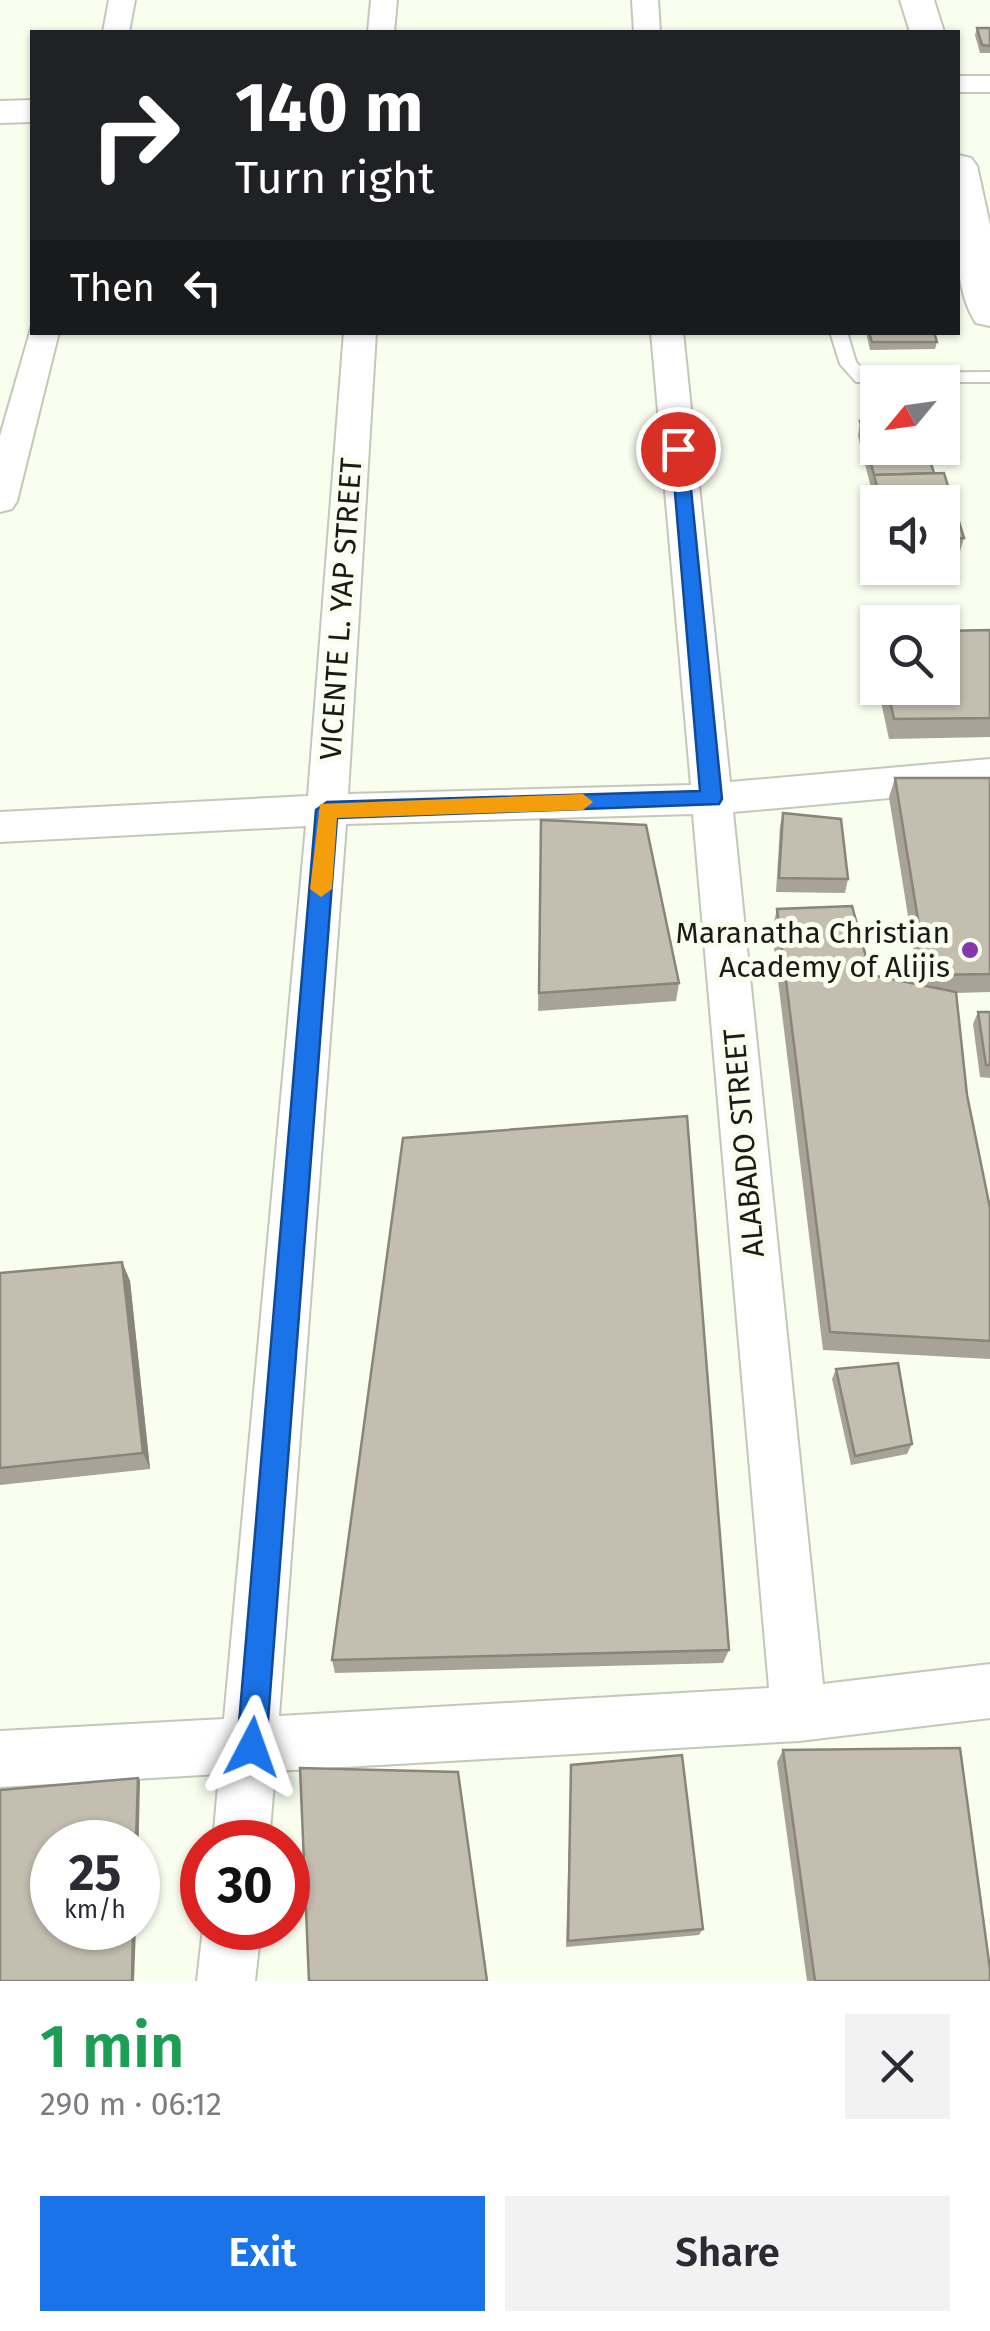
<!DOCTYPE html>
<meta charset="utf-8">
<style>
:root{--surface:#fff;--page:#f2f2f3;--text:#2b2b33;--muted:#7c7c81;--accent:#1a73e8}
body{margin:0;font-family:"Fira Sans",sans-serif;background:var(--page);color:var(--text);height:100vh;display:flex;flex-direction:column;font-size:38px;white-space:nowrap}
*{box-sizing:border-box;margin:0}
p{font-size:32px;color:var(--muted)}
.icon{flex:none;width:55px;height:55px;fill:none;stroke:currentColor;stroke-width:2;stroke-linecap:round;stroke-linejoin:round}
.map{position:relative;height:1981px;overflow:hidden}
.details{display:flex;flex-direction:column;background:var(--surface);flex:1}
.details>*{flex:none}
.banner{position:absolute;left:30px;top:30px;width:930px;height:305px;border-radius:0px;box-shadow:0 2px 8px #0004;background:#202124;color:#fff;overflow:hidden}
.needle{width:65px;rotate:241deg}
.tools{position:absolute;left:860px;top:365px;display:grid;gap:20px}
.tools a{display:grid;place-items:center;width:100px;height:100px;border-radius:0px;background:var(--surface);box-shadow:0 2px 8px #0004;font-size:50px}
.speed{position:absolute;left:30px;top:1820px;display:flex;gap:20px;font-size:50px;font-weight:700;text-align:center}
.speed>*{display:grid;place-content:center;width:130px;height:130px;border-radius:50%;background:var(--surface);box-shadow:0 2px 8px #0004;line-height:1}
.speed small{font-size:25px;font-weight:400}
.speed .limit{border:15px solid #d22;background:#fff;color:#111}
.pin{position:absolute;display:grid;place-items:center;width:85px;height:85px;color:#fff;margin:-42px;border:5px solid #fff;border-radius:50%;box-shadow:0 2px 10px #0007}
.me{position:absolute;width:110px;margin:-55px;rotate:4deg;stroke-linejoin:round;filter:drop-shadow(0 0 8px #0008)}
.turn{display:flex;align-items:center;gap:35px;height:210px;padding:0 40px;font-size:45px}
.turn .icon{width:130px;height:130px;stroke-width:2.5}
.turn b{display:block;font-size:70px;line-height:85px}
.then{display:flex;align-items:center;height:95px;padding:0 40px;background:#0003;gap:20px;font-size:38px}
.round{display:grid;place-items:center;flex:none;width:105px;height:105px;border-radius:0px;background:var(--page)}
.headline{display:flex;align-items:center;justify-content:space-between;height:170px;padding:0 40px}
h1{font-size:60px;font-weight:600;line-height:75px;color:#1e9e55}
.primary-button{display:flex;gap:20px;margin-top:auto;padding:20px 40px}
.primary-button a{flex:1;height:115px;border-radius:0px;background:var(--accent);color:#fff;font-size:40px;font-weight:600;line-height:115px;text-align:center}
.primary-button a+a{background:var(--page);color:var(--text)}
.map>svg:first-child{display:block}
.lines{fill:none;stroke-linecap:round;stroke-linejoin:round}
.lane-casing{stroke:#c3c8b9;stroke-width:4}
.street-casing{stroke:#c3c8b9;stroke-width:4}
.secondary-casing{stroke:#c3c8b9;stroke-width:4}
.primary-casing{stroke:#c3c8b9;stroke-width:4}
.lane{fill:#fff;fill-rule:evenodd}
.street{fill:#fff;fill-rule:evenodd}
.secondary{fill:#fff;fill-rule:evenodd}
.primary{fill:#fff;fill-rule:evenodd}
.wall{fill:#a9a397}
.shaded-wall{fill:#89857b}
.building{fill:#c4beb0;stroke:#89857b;stroke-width:2.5}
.route{fill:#1a73e8;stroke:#114b97;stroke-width:2.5}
.slow{fill:#f59e0b}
.poi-dot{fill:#8438a9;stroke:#f9feef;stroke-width:4}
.labels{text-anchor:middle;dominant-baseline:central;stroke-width:10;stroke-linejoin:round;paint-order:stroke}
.street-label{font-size:30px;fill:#1a1b16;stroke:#f9feef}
.poi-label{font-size:30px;fill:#1a1b16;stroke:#f9feef;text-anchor:end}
</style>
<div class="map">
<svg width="990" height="1981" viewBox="0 0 990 1981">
<rect width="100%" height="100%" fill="#f9feef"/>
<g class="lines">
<g class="lane-casing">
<polygon id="lane" points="830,332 847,332 856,362 866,373 990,372 990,382 856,382 840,364"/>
</g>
<g class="street-casing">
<g id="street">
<polygon points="109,0 135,0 129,32 103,32"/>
<polygon points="371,0 397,0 394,32 368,32"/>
<polygon points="632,0 658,0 660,32 634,32"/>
<rect x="958" y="76" width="32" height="16"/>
<polygon points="32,325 32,332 59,332 17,501 12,509 0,512 0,436"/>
<path d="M344,332H376L348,794L691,785L651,332H683L730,782L990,759V789L733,812L823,1684L990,1664V1718L799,1741L275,1771L269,1842H213L219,1774L0,1787V1731L224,1719L306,826L0,842V812L308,796ZM693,814L769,1688L279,1716L346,824Z"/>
<polygon points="203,1928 261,1928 255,1981 197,1981"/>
</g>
</g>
<g class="secondary-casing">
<polygon id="secondary" points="32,100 32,122 0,123 0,101"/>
</g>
<g class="primary-casing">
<g id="primary">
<polygon points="900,0 934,0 944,32 910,32"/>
<path d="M958,155L971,158L977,166L990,225V326L976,323C950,286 955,198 958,155Z"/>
</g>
</g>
<use href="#lane" class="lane"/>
<use href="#street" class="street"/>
<use href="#secondary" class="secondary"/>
<use href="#primary" class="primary"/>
</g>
<g class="wall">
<polygon points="977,28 990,28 990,53 980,53 975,35"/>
<polygon points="866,332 934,332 937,342 935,349 870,350"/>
<polygon points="860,421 934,473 964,538 958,558 942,559 942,502 878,502 878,527 869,495 871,488 858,436"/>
<polygon points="990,630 990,737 889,739 878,688 942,688"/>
<polygon points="875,632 878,632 878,686 870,652"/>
<polygon points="895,778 990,778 990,992 956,993 967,1095 990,1208 990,1359 823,1350 772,931 777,909 871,975 919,985 889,797"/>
<polygon points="783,813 848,879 845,893 776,892 780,826"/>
<polygon points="541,820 679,983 676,1001 538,1011"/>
<polygon points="978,1012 990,1012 990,1078 980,1077 973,1024"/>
<polygon points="122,1262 130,1281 150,1469 0,1485 0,1273"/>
<polygon points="836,1369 912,1444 907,1454 851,1465 832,1379"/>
<polygon points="729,1650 723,1663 335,1673 332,1660"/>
<polygon points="783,1750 990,1981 807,1981 777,1762"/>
<polygon points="571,1765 703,1929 699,1935 566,1947"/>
</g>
<g class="shaded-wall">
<polygon points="122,1262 130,1281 150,1469 143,1453"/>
<polygon points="138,1778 140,1781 138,1872 138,1842 136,1842"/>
<polygon points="133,1928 136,1928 134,1981 132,1981"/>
</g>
<g class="building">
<polygon points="977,28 990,28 990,46 982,45"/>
<polygon points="869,332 934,332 937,342 872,342"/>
<polygon points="860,421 878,421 878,448 926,448 934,473 874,475"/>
<polygon points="944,473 964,538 942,539 942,502 881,502 874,475"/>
<polygon points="990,630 990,718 894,719 887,688 942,688 942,631"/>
<polygon points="895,778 990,778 990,974 927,975"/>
<polygon points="783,813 841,819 848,879 779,878"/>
<polygon points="541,820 646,825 679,983 539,993"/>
<polygon points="852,906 871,975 956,992 967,1095 990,1208 990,1341 830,1332 777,909"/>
<polygon points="978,1012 990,1012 990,1065 986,1065"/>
<polygon points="687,1116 729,1650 332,1660 403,1138"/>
<polygon points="122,1262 143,1453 0,1468 0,1273"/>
<polygon points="898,1363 912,1444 855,1456 836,1369"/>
<polygon points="960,1748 990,1969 990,1981 815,1981 783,1750"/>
<polygon points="682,1755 703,1929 568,1941 571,1765"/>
<polygon points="300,1768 458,1772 487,1981 309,1981"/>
<polygon points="138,1778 136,1842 52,1842 52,1928 133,1928 132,1981 0,1981 0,1790"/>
</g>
<polygon class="route" points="671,445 687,449 722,799 719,804 337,818 266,1747 262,1757 252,1761 241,1757 237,1747 316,810 327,802 700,791"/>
<polygon class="slow" points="583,794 593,802 583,810 337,818 332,889 321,897 310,889 320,804"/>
<circle class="poi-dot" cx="970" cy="950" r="10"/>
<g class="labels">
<g class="street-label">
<text transform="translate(341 609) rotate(-86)">VICENTE L. YAP STREET</text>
<text transform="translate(744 1143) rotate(-95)">ALABADO STREET</text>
</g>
<g class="poi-label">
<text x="950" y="933">Maranatha Christian<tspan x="950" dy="34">Academy of Alijis</tspan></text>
</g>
</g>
</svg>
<div class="tools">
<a><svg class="needle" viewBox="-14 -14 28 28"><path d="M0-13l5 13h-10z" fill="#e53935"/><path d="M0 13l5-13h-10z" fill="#7c7c81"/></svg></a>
<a><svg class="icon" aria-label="sound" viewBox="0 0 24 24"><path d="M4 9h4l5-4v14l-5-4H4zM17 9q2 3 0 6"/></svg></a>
<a><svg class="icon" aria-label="search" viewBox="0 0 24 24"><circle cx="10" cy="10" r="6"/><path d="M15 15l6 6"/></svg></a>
</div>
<div class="speed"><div>25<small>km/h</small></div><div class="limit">30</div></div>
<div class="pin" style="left:678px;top:449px;background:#d93025"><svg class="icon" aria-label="arrive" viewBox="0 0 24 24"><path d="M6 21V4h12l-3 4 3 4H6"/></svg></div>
<svg class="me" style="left:252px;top:1747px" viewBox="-20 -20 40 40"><path d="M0-17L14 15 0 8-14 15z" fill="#1a73e8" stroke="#fff" stroke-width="4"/></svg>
<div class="banner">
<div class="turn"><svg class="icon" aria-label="right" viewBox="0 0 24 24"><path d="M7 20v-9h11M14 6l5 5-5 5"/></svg><div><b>140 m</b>Turn right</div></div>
<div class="then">Then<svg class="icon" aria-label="left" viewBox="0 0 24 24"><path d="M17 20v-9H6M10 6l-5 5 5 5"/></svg></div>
</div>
</div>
<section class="details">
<div class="headline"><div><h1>1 min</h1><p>290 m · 06:12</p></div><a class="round"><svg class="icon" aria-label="close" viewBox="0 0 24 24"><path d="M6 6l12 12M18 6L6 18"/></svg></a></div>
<div class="primary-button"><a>Exit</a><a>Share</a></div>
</section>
